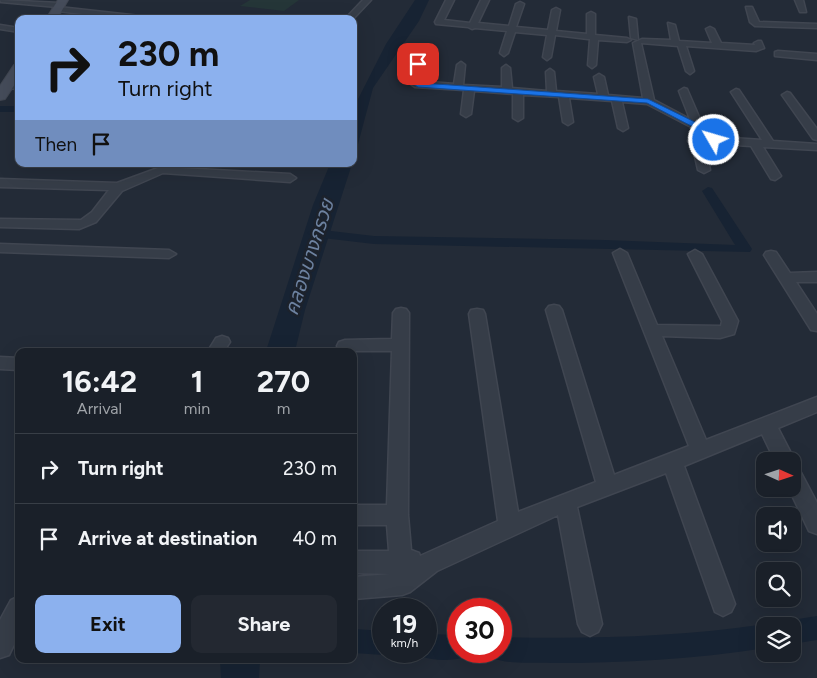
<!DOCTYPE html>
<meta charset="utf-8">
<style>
:root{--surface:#1a2029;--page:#232831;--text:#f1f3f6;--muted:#9fa3a8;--line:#383e46;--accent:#8cb1ee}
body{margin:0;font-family:Figtree,"Noto Sans Thai",sans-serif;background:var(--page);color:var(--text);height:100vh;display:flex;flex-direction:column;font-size:19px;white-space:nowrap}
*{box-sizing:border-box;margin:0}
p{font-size:16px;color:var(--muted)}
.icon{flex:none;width:28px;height:28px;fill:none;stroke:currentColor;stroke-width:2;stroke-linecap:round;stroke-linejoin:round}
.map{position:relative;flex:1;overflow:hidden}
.panel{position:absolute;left:15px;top:348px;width:342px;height:315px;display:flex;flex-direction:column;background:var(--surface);border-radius:10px;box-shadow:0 5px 20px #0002,0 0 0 1px var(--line)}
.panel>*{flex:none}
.hud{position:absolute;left:15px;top:15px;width:342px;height:152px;border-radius:10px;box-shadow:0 5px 20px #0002,0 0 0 1px var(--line);background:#8cb1ee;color:#111;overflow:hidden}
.needle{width:32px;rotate:93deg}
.buttons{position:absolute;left:756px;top:452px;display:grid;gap:10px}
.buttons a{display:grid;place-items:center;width:45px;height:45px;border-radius:10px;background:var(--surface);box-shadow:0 5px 20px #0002,0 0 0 1px var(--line);font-size:25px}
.speed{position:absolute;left:372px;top:598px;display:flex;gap:10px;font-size:25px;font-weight:700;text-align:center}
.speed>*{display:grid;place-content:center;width:65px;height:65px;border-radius:50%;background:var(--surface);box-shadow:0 5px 20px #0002,0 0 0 1px var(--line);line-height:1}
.speed small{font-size:12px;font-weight:400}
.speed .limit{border:8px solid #d22;background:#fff;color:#111}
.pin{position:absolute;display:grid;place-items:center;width:42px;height:42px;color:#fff;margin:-21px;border-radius:10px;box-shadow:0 2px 8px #0006}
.me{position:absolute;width:55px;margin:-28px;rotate:308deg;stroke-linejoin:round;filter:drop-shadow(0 0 4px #0008)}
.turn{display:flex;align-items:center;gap:18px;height:105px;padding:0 20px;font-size:22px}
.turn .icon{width:65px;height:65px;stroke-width:2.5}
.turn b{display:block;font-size:35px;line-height:42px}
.then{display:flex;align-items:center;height:48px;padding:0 20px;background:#0003;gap:10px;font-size:19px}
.eta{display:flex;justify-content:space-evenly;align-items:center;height:85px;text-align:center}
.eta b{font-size:30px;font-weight:700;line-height:35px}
.cta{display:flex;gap:10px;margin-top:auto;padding:10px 20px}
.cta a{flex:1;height:58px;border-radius:10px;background:var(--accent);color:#111;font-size:20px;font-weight:700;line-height:58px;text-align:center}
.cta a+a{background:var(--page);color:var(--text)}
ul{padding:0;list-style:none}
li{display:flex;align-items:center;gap:15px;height:70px;padding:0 20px;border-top:1px solid var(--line)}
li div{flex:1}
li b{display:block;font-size:19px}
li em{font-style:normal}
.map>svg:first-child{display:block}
.green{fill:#253638}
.water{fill:#172333}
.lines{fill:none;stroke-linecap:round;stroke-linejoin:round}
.canal{fill:#172333;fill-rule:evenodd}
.street-casing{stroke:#404651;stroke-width:3}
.secondary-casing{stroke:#404651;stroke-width:2}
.street{fill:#363d48;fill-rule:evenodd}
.secondary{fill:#454c5a;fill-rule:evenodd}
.route{fill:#1a73e8;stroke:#114b97}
.labels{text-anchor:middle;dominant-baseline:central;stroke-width:5;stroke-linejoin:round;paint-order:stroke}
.water-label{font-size:20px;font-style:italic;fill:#6d82a0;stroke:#1c222c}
</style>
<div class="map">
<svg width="817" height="678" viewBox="0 0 817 678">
<rect width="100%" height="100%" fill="#232b37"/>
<polygon class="green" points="250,0 299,0 284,11 240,6"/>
<g class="water">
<polygon points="415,0 429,0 419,21 373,88 354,159 354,107 386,44"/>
<polygon points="330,164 352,164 305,310 295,351 266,351 313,205"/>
<polygon points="220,659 260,659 259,678 221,678"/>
</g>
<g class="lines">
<g class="canal">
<rect x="0" y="106" width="19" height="6"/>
<polygon points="708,187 712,188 752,249 750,252 374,244 314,237 307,233 314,229 374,236 605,240 735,245 702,191"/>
<polygon points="817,616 817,640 792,644 792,626 782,626 783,623 792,620"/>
<path d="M765,624L771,626H765V648C695,659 624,663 552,663C533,662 510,665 492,658L490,651H501V637C590,639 677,637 765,624Z"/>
<polygon points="354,629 384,631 384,651 393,652 384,655 354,653"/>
<path d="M426,634L459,635V651H470L468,656C453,662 432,661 417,655L416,651H426Z"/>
</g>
<g class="street-casing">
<g id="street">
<polygon points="0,0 59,3 63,5 59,7 149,17 153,19 126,19 57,11 53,9 57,7 1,2"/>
<polygon points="363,0 371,0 353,19 345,19"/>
<polygon points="446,0 454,0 444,20 470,23 481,0 489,0 478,23 509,26 516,4 520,2 524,4 516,27 548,30 552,10 556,8 560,10 556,31 587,34 587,14 591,12 595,14 595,35 627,38 631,40 627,42 598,40 596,65 592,68 588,65 590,39 588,39 555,35 551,57 547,60 543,57 547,35 515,32 508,53 504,56 500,53 507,31 475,28 472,29 468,27 436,24 435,22"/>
<polygon points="795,0 803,0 806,12 800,12"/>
<polygon points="746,7 752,7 759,22 817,24 817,28 755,26 750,22"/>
<polygon points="629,17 636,19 638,40 631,38"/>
<path d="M668,23L675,25L679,41L712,43L706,29L710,27L714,29L721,43L755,45L754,43L758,41H761L764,48L756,51L686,46L694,71L690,74L686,71L678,46L641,43L654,100L690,119L679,91L684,88L687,89L706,133L717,137L762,140L731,92L736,89L739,90L773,141L817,144V150L763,147L781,176L775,180L771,179L751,146L719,144L706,148L710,170L704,173L698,170L694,152L695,145L688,141L690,134L696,133L695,129L647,104L622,102L628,128L623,131L618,128L612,101L569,98L573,122L568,125L563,122L559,97L523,95V118L518,121L513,118V94L474,91L471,114L466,117L461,114L464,90L415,87L408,82L414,64L418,61L422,64L418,81L454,84L457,65L461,62L465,65L463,85L502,87V68L506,65L510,68L512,88L547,91L546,72L550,69L554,72L556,91L598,94L594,77L599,74L604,77L608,95L643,98L633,43L642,39L671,40ZM702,138L708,140V141L699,139Z"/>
<polygon points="0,25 19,28 19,32 0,29"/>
<polygon points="778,51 817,54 817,60 775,56 775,52"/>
<polygon points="6,83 19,83 19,89 3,88 3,84"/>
<polygon points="787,92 790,93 817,129 817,140 813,139 782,95"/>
<polygon points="169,164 187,164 179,168 290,174 296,178 290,182 163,173 122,191 96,222 79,229 0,227 0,219 81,220 92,212 109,190 0,187 0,179 117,183"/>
<polygon points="0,244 169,250 176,254 169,258 0,252"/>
<polygon points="620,249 627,253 657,325 721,326 722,321 688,254 695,250 702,254 738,321 734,334 720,338 662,336 706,440 817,397 817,412 778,428 795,461 792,466 792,461 775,461 762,434 684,466 735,604 731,612 723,616 715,612 666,473 577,507 602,624 598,632 590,636 582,632 578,624 558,515 437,571 410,592 402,595 354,599 354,577 390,574 354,573 354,551 389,551 387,525 354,525 354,505 387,505 392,351 343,351 339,350 337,346 339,342 345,340 392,339 393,313 396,309 401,308 406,309 409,313 408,515 411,550 419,553 420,556 498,521 469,314 471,310 477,309 483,310 485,314 518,512 596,482 546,310 549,306 554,305 559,306 562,310 614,475 689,446 613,253"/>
<polygon points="771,251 776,252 790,273 817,272 817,282 796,282 817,314 817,331 811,330 764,255 766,252"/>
<polygon points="222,336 228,338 230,342 224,351 208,351 216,338"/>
<polygon points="0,357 19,358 19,370 0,369"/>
<polygon points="792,467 799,469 817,503 817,534 809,531 789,489 792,489"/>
<polygon points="19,596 19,634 9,655 0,658 0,620 11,600"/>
</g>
</g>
<g class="secondary-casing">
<g id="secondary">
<polygon points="58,0 68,0 57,19 46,19"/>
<polygon points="19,64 19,78 5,99 0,100 0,86 14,65"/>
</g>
</g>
<use href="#street" class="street"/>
<use href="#secondary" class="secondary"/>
</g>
<polygon class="route" points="418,62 421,64 416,81 422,83 648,99 703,126 706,134 718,140 714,142 700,137 697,129 647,103 418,87 410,82 415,64"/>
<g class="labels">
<g class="water-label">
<text transform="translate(309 257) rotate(-72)">คลองบางกรวย</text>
</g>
</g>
</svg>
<div class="buttons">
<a><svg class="needle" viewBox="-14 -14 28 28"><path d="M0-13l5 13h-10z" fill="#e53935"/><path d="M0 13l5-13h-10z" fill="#9fa3a8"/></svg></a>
<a><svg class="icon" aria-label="sound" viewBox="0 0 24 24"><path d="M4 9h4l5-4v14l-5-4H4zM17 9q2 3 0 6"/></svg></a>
<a><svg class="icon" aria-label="search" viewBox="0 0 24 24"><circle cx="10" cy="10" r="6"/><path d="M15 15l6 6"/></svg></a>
<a><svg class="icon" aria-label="layers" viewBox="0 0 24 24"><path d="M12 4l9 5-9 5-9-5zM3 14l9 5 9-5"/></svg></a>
</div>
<div class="speed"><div>19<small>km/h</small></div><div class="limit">30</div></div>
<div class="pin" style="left:418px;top:64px;background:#d93025"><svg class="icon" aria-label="arrive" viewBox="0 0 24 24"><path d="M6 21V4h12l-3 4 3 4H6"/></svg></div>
<svg class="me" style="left:714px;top:140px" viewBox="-20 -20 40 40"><circle r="17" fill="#1a73e8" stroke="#fff" stroke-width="3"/><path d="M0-11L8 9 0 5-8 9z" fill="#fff"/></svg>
<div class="hud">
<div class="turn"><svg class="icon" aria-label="right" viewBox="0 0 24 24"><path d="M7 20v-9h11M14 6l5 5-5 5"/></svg><div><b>230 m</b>Turn right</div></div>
<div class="then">Then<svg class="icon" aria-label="arrive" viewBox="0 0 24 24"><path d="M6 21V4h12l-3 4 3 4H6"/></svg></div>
</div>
<section class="panel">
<div class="eta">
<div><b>16:42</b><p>Arrival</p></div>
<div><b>1</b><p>min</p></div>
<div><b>270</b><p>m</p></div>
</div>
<ul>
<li><svg class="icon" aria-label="right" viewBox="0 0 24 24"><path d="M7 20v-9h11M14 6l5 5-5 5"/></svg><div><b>Turn right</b></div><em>230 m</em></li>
<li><svg class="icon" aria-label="arrive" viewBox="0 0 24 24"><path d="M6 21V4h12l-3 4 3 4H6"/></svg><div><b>Arrive at destination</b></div><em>40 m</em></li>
</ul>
<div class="cta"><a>Exit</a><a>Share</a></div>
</section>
</div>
